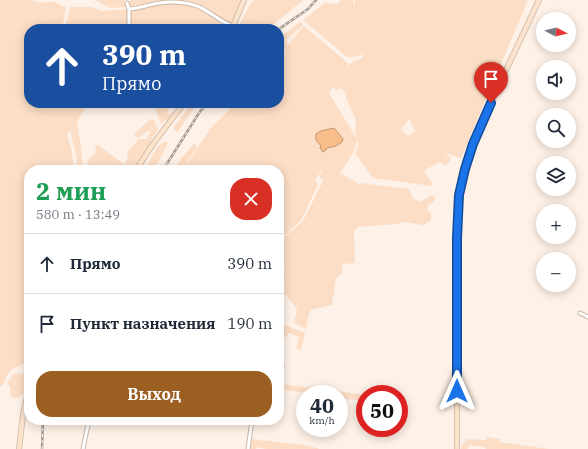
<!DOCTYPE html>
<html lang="ru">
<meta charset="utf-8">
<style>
:root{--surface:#fff;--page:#f2f2f3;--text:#1f2937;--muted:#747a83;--line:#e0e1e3;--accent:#9b5f22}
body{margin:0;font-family:"IBM Plex Serif",serif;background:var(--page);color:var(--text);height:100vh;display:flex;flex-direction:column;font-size:15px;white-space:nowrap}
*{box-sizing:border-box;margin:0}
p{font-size:13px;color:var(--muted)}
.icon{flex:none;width:22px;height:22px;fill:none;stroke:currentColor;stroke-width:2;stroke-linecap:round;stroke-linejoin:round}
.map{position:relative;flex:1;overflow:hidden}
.details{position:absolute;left:24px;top:165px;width:260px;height:260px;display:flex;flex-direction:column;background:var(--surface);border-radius:16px;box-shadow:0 2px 10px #0003}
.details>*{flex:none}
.hud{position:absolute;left:24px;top:24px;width:260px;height:84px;border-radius:16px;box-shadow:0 2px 10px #0003;background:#1a4fa0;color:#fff;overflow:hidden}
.needle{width:26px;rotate:97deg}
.controls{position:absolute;left:536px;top:12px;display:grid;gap:8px}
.controls a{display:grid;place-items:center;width:40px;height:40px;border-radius:50%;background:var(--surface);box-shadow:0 2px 10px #0003;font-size:20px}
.speed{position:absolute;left:296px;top:385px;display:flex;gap:8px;font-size:20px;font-weight:700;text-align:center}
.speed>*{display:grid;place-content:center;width:52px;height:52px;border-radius:50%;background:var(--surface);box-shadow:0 2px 10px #0003;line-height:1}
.speed small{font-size:10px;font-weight:400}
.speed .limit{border:6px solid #d22;background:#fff;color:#111}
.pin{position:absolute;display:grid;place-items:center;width:34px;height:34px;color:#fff;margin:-41px -17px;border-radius:50% 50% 50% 0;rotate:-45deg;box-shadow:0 0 4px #0007}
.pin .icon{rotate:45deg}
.me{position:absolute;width:44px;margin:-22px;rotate:0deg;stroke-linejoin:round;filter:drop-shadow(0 0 3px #0008)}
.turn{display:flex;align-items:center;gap:14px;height:84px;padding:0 12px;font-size:18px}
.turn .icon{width:52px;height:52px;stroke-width:2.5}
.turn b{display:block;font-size:28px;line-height:34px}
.round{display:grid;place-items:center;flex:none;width:42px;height:42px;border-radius:16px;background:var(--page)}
.head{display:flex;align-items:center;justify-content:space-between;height:68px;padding:0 12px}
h1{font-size:24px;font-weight:700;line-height:30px;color:#1e9e55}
.cta{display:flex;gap:8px;margin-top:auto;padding:8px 12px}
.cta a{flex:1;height:46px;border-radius:16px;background:var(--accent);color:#fff;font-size:16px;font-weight:700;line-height:46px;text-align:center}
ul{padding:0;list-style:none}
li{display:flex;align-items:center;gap:12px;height:60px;padding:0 12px;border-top:1px solid var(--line)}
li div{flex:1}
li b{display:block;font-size:15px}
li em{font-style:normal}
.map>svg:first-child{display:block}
.green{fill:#fcddc5;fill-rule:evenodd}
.water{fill:#f8bd8b;stroke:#c19671}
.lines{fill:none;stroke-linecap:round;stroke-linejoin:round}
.minor-casing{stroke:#cab6a5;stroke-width:5}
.secondary-casing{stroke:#cab6a5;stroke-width:6}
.minor{stroke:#fff;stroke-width:3}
.secondary{stroke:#fce3cc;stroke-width:4.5}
.rail-casing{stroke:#a69b93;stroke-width:2.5}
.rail{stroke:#fff;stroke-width:1;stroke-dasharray:3;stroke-linecap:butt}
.route-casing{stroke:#114b97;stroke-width:10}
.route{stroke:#1a73e8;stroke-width:7}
</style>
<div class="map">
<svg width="588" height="449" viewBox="0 0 588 449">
<rect width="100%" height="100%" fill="#fef1e7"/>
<g class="green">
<path d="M0,0H31L42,3C52,0 57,3 66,8L62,29H29V103H89L77,121L82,154V170H78L76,154L70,130L67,134L72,152L74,170H29V361C22,364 11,368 7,375C4,380 5,384 0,386Z"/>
<polygon points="95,0 124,0 126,7 110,8"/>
<polygon points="130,0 242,0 233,25 227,23 209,11 194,4 176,1 134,8 129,6"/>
<polygon points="254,0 303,0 268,29 237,29 248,8"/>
<path d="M341,0H353L355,7V0H528L461,158L445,153L451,159L446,166L439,162L424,171L432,183V186L373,178L355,153L359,145L357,140L354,151L339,176L342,174L359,184L365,183L368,184L409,189L414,199L421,202L431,195L435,197L434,202L428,205V211L431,213V221L423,225L406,222L396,224L358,227L354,231L355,263L343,264L342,273L336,278L332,305L310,310L306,329L294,323L297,309L282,291L285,285L279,283V277L282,275L285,270L279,271V242L303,221L323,181L319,176L322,172L321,171L315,181L318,184L302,219L279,241V170H183L211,128L236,103H279V61L285,53L286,50L279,56V38L301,21L303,26L287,39V46L304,26L349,64L343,73L352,62L363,58L362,52L360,56L347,57L303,20L325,3L337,4ZM333,87L337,91L341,88L346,93V98L356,120L355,130L357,139L329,93ZM409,119L415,131L408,136L401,130Z"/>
<polygon points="162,3 181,3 199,8 231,27 230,29 65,29 70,7 91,7 102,11 136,9"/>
<polygon points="153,103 174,103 174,105 166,112 168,114 174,113 172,117 161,123"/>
<polygon points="192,103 198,103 177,132 173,128"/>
<path d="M150,119L154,120L158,130L151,140V145L135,170H87C88,163 88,157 95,154L96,146L98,145L125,165L128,157L127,152L139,139H147L151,131H147L138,138L134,134Z"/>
<polygon points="166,141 168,143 154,170 145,170 157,147"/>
<polygon points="194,143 197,147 182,170 174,170 181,159"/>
<polygon points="279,323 305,333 301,350 296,348 299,337 289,333 279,344"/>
<polygon points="27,370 29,370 29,381 25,393 17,398 12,398 10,391 10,386 7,384 13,374 18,373 21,375"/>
<polygon points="279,384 331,390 365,395 365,401 339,398 339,394 312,394 279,389"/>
<polygon points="488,437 500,439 500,442 549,449 486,449 485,447 470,445 467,449 461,449 462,445 467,439 486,440"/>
<polygon points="252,439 304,445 318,448 318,449 267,449 256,447 256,449 251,449"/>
</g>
<polygon class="water" points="334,128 343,139 342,142 336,146 327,148 326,150 323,152 320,148 321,146 316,140 316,134 321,131"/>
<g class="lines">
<g class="minor-casing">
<g id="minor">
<path d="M127,3L129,9C139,9 149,4 160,3C171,1 186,2 197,6C210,11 220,22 233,26"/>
<polyline points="129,9 129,25 132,29"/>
<polyline points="580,313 588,317"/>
<polyline points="279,373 281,374 282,366"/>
<polyline points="83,449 89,420"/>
<polyline points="248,449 252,420"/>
</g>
</g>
<g class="secondary-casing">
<g id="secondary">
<polyline points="232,29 244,0"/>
<polyline points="136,170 153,144 184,103"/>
<polyline points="19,449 23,415 29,388"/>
<polyline points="457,449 457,238 459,195 465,169 473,144 484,117 539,0"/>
</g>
</g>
<use href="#minor" class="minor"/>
<use href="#secondary" class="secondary"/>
<g class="rail-casing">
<g id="rail">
<polyline points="279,29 308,9 316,0"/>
<polyline points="163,170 199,113 207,103"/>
<polyline points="42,449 43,420"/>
</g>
</g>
<use href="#rail" class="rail"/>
</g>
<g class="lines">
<g class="route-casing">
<polyline id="route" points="457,391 457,238 459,195 465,169 473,144 491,103"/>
</g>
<use href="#route" class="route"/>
</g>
</svg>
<div class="controls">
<a><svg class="needle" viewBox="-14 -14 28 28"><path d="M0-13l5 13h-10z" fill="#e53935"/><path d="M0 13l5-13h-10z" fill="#747a83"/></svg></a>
<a><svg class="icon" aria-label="sound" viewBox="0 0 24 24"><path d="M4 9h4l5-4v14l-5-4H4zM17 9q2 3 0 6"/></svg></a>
<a><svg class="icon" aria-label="search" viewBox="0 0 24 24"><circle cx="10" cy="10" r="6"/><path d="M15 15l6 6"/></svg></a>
<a><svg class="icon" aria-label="layers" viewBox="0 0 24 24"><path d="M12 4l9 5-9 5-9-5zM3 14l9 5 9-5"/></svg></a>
<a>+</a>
<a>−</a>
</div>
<div class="speed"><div>40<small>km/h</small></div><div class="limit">50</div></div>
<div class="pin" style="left:491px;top:103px;background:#d93025"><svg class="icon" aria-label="arrive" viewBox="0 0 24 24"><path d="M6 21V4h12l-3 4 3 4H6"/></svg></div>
<svg class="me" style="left:457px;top:391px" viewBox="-20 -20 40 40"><path d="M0-17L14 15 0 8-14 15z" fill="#1a73e8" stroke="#fff" stroke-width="4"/></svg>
<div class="hud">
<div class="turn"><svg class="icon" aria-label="ahead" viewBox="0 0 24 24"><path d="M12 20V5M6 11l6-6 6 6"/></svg><div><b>390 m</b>Прямо</div></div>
</div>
<section class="details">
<div class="head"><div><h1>2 мин</h1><p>580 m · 13:49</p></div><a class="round" style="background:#d93025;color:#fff"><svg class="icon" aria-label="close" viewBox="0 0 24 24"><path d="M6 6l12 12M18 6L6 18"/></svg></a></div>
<ul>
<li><svg class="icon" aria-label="ahead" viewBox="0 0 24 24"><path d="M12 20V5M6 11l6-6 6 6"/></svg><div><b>Прямо</b></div><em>390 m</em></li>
<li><svg class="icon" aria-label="arrive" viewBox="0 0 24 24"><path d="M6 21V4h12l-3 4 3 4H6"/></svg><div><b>Пункт назначения</b></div><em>190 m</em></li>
</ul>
<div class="cta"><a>Выход</a></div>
</section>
</div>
